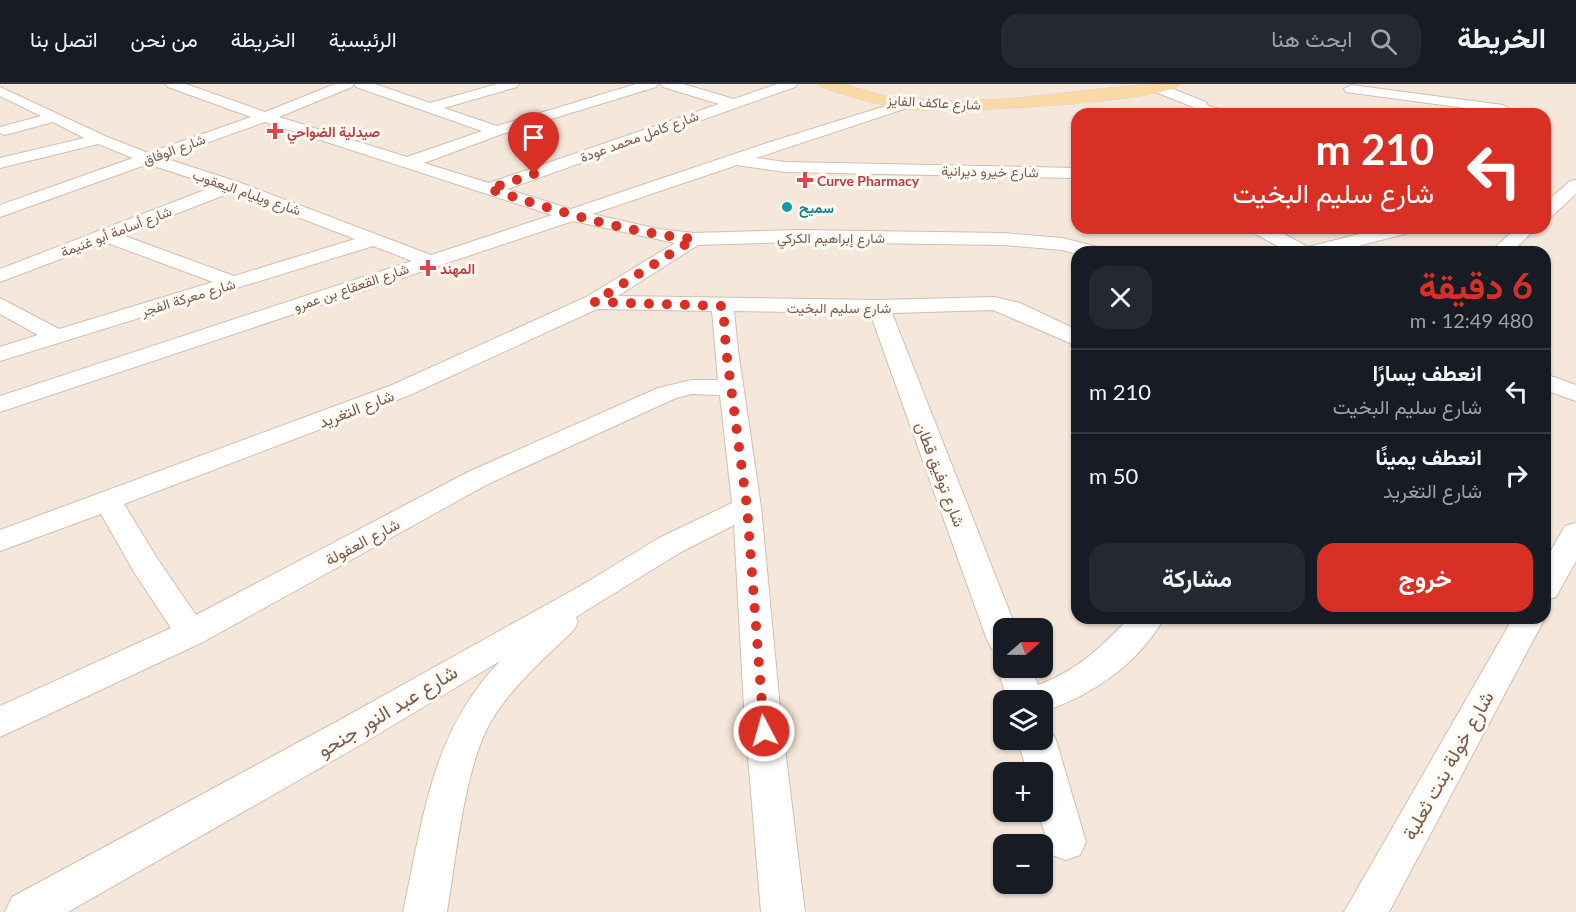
<!DOCTYPE html>
<html lang="ar">
<meta charset="utf-8">
<style>
:root{--surface:#171b24;--page:#242831;--text:#f1f3f6;--muted:#9ea1a6;--line:#363941;--accent:#d93025}
body{margin:0;font-family:Lato,Vazirmatn,sans-serif;background:var(--page);color:var(--text);direction:rtl;height:100vh;display:flex;flex-direction:column;font-size:22px;white-space:nowrap}
*{box-sizing:border-box;margin:0}
p{font-size:20px;color:var(--muted)}
.icon{flex:none;width:33px;height:33px;fill:none;stroke:currentColor;stroke-width:2;stroke-linecap:round;stroke-linejoin:round}
.map{position:relative;flex:1;overflow:hidden;direction:ltr}
.drawer{position:absolute;left:1071px;top:162px;width:480px;height:378px;display:flex;flex-direction:column;background:var(--surface);border-radius:18px;box-shadow:0 2px 4px #0004;direction:rtl}
.drawer>*{flex:none}
.top-card{position:absolute;left:1071px;top:24px;width:480px;height:126px;border-radius:18px;box-shadow:0 2px 4px #0004;direction:rtl;background:#d93025;color:#fff;overflow:hidden}
.needle{width:39px;rotate:70deg}
.buttons{position:absolute;left:993px;top:534px;display:grid;gap:12px}
.buttons a{display:grid;place-items:center;width:60px;height:60px;border-radius:12px;background:var(--surface);box-shadow:0 2px 4px #0004;font-size:30px}
.pin{position:absolute;display:grid;place-items:center;width:51px;height:51px;color:#fff;margin:-62px -26px;border-radius:50% 50% 50% 0;rotate:-45deg;box-shadow:0 0 6px #0007}
.pin .icon{rotate:45deg}
.me{position:absolute;width:66px;margin:-33px;rotate:354deg;stroke-linejoin:round;filter:drop-shadow(0 0 4px #0008)}
.turn{display:flex;align-items:center;gap:21px;height:126px;padding:0 18px;font-size:27px}
.turn .icon{width:78px;height:78px;stroke-width:2.5}
.turn b{display:block;font-size:42px;line-height:51px}
.round{display:grid;place-items:center;flex:none;width:63px;height:63px;border-radius:18px;background:var(--page)}
.head{display:flex;align-items:center;justify-content:space-between;height:102px;padding:0 18px}
h1{font-size:36px;font-weight:700;line-height:45px;color:var(--accent)}
.action{display:flex;gap:12px;margin-top:auto;padding:12px 18px}
.action a{flex:1;height:69px;border-radius:18px;background:var(--accent);color:#fff;font-size:24px;font-weight:700;line-height:69px;text-align:center}
.action a+a{background:var(--page);color:var(--text)}
ul{padding:0;list-style:none}
li{display:flex;align-items:center;gap:18px;height:84px;padding:0 18px;border-top:2px solid var(--line)}
li div{flex:1}
li b{display:block;font-size:22px}
li em{font-style:normal}
header{display:flex;align-items:center;gap:36px;box-sizing:border-box;height:84px;padding:0 30px;background:var(--surface);border-bottom:2px solid var(--line)}
header strong{font-size:28px}
nav{display:flex;gap:33px;margin-inline-start:auto;font-size:21px}
.search{width:420px;height:54px;background:var(--page);display:flex;align-items:center;gap:15px;box-sizing:border-box;padding:0 21px;border-radius:18px;color:var(--muted);font-size:22px}
.map>svg:first-child{display:block}
.residential{fill:#f5e8da;fill-rule:evenodd}
.lines{fill:none;stroke-linecap:round;stroke-linejoin:round}
.minor-casing{stroke:#d1beb0;stroke-width:2}
.major-casing{stroke:#dad1cd;stroke-width:1}
.minor{fill:#fff;fill-rule:evenodd}
.major{fill:#fbd9a5;fill-rule:evenodd}
.route{stroke:#d93025;stroke-width:10;stroke-dasharray:0 18}
.health-dot{fill:#e0444e;stroke:#fffaf3;stroke-width:2}
.culture-dot{fill:#0f9aa8;stroke:#fffaf3;stroke-width:2}
.labels{text-anchor:middle;dominant-baseline:central;stroke-width:6;stroke-linejoin:round;paint-order:stroke}
.far-street-label{font-size:14px;fill:#7a5c4d;stroke:#fffaf3}
.far-health-label{font-size:14px;font-weight:bold;fill:#be3a42;stroke:#fffaf3;text-anchor:start}
.far-culture-label{font-size:14px;font-weight:bold;fill:#0d838f;stroke:#fffaf3;text-anchor:start}
.street-label{font-size:16px;fill:#7a5c4d;stroke:#fffaf3}
.near-street-label{font-size:20px;fill:#7a5c4d;stroke:#fffaf3}
</style>
<header>
<strong>الخريطة</strong>
<div class="search"><svg class="icon" aria-label="search" viewBox="0 0 24 24"><circle cx="10" cy="10" r="6"/><path d="M15 15l6 6"/></svg>ابحث هنا</div>
<nav><a>الرئيسية</a><a>الخريطة</a><a>من نحن</a><a>اتصل بنا</a></nav>
</header>
<div class="map">
<svg width="1576" height="828" viewBox="0 0 1576 828">
<rect width="100%" height="100%" fill="#fdf6ec"/>
<path class="residential" d="M0,0H1576V828H0ZM1077,30H1545V144H1077ZM1077,168H1545V534H1077ZM1004,544H1042V584H1004ZM1004,616H1042V656H1004ZM1004,688H1042V728H1004ZM1004,760H1042V800H1004Z"/>
<g class="lines">
<g class="minor-casing">
<g id="minor">
<path d="M166,0H186L265,28L335,0H354L352,3L279,33L407,73L482,47L356,3L354,0H375L430,19L497,0H519L517,3L444,24L497,42L636,0H658L656,3L502,50L424,79L489,99L719,20L663,3L661,0H683L734,15L777,0H797L795,3L507,105L571,125L767,59L908,15L913,16L915,19L913,22L756,74L785,78L1077,84V94L785,88L737,81L592,130L658,145L694,149L798,146L1003,149L1062,154L1102,164L1105,168L1077,170L1062,166L1003,161L798,158L698,161L618,212L879,216L994,213L1020,219L1077,246V262L993,226L892,229L1016,544H1004V568L992,565L987,556L870,229L734,227L738,266L761,423L780,624L805,828H761L744,624L734,441L681,468L576,533L578,538L574,546C544,575 511,603 490,639C464,686 456,774 447,828H403C424,733 430,651 500,577L362,660L68,828H5L12,813L336,638L582,501L659,454L732,419L720,311L691,310L676,314L488,400L203,558L0,653V622L171,544L134,488L101,430L0,467V446L392,301L586,213L675,159L573,137L0,328V312L412,177L373,162L0,277V263L38,251L0,230V214L59,245L213,198L105,158L0,198V185L215,102L148,80L0,133V121L133,74L98,60L0,84V74L84,54L53,38L5,51L0,49V43L41,32L0,12V3L105,52L148,69L251,33L168,3ZM265,38L552,131L431,171L238,98L164,74ZM232,108L355,155L234,192L122,151ZM597,225L712,227L718,296H691L658,304L468,388L196,531L157,474L124,420L410,311Z"/>
<polygon points="1141,0 1160,0 1206,18 1208,22 1229,27 1231,30 1206,30 1195,27 1193,23 1143,3"/>
<polygon points="1351,1 1503,21 1510,25 1503,29 1346,8 1344,5"/>
<polygon points="1576,96 1576,110 1552,132 1545,134 1545,119 1570,97"/>
<polygon points="1250,144 1273,144 1308,163 1383,144 1414,144 1412,148 1335,168 1288,168 1252,148"/>
<polygon points="1516,144 1536,144 1512,168 1490,168"/>
<polygon points="1545,290 1576,301 1576,317 1545,306"/>
<polygon points="1576,439 1576,477 1556,513 1545,516 1545,477 1565,442"/>
<path d="M1129,534H1164C1138,580 1092,612 1042,628V616H1008L997,584L1002,575L1004,584H1031L1038,601C1075,588 1103,562 1129,534Z"/>
<polygon points="1513,534 1545,534 1389,828 1344,828"/>
<polygon points="1042,643 1050,645 1056,656 1086,758 1080,771 1066,776 1052,771 1038,728 1042,728 1042,688 1027,688 1018,656 1042,656"/>
</g>
</g>
<g class="major-casing">
<path id="major" d="M819,0H843L885,12L946,17L1007,15L1147,0H1180C1165,19 947,29 914,26C882,22 852,14 821,3Z"/>
</g>
<use href="#minor" class="minor"/>
<use href="#major" class="major"/>
</g>
<g class="lines">
<path class="route" d="M534,90L489,105C557,127 624,148 694,155L594,218L723,222L726,266L747,423L764,647"/>
</g>
<g class="health-dot">
<path d="M272 38h6v6h6v6h-6v6h-6v-6h-6v-6h6z"/>
<path d="M802 87h6v6h6v6h-6v6h-6v-6h-6v-6h6z"/>
<path d="M425 175h6v6h6v6h-6v6h-6v-6h-6v-6h6z"/>
</g>
<circle class="culture-dot" cx="787" cy="123" r="6"/>
<g class="labels">
<g class="far-street-label">
<text transform="translate(934 18) rotate(3)">شارع عاكف الفايز</text>
<text transform="translate(639 52) rotate(-20)">شارع كامل محمد عودة</text>
<text transform="translate(174 65) rotate(-20)">شارع الوفاق</text>
<text transform="translate(990 87) rotate(1)">شارع خيرو ديرانية</text>
<text transform="translate(247 108) rotate(19)">شارع ويليام اليعقوب</text>
<text transform="translate(116 147) rotate(-21)">شارع أسامة أبو غنيمة</text>
<text x="831" y="153">شارع إبراهيم الكركي</text>
<text transform="translate(351 203) rotate(-19)">شارع القعقاع بن عمرو</text>
<text transform="translate(188 213) rotate(-17)">شارع معركة الفجر</text>
<text x="839" y="223">شارع سليم البخيت</text>
</g>
<g class="far-health-label">
<text x="287" y="47">صيدلية الضواحي</text>
<text x="817" y="96">Curve Pharmacy</text>
<text x="440" y="184">المهند</text>
</g>
<g class="far-culture-label">
<text x="799" y="123">سميح</text>
</g>
<g class="street-label">
<text transform="translate(356 324) rotate(-21)">شارع التغريد</text>
<text transform="translate(941 390) rotate(69)">شارع توفيق قطان</text>
<text transform="translate(362 457) rotate(-28)">شارع العفولة</text>
</g>
<g class="near-street-label">
<text transform="translate(387 626) rotate(-31)">شارع عبد النور جنحو</text>
<text transform="translate(1447 681) rotate(-61)">شارع خولة بنت ثعلبة</text>
</g>
</g>
</svg>
<div class="buttons">
<a><svg class="needle" viewBox="-14 -14 28 28"><path d="M0-13l5 13h-10z" fill="#e53935"/><path d="M0 13l5-13h-10z" fill="#9ea1a6"/></svg></a>
<a><svg class="icon" aria-label="layers" viewBox="0 0 24 24"><path d="M12 4l9 5-9 5-9-5zM3 14l9 5 9-5"/></svg></a>
<a>+</a>
<a>−</a>
</div>
<div class="pin" style="left:534px;top:90px;background:#d93025"><svg class="icon" aria-label="arrive" viewBox="0 0 24 24"><path d="M6 21V4h12l-3 4 3 4H6"/></svg></div>
<svg class="me" style="left:764px;top:647px" viewBox="-20 -20 40 40"><circle r="17" fill="#d93025" stroke="#fff" stroke-width="3"/><path d="M0-11L8 9 0 5-8 9z" fill="#fff"/></svg>
<div class="top-card">
<div class="turn"><svg class="icon" aria-label="left" viewBox="0 0 24 24"><path d="M17 20v-9H6M10 6l-5 5 5 5"/></svg><div><b>210 m</b>شارع سليم البخيت</div></div>
</div>
<section class="drawer">
<div class="head"><div><h1>6 دقيقة</h1><p>480 m · 12:49</p></div><a class="round"><svg class="icon" aria-label="close" viewBox="0 0 24 24"><path d="M6 6l12 12M18 6L6 18"/></svg></a></div>
<ul>
<li><svg class="icon" aria-label="left" viewBox="0 0 24 24"><path d="M17 20v-9H6M10 6l-5 5 5 5"/></svg><div><b>انعطف يسارًا</b><p>شارع سليم البخيت</p></div><em>210 m</em></li>
<li><svg class="icon" aria-label="right" viewBox="0 0 24 24"><path d="M7 20v-9h11M14 6l5 5-5 5"/></svg><div><b>انعطف يمينًا</b><p>شارع التغريد</p></div><em>50 m</em></li>
</ul>
<div class="action"><a>خروج</a><a>مشاركة</a></div>
</section>
</div>
